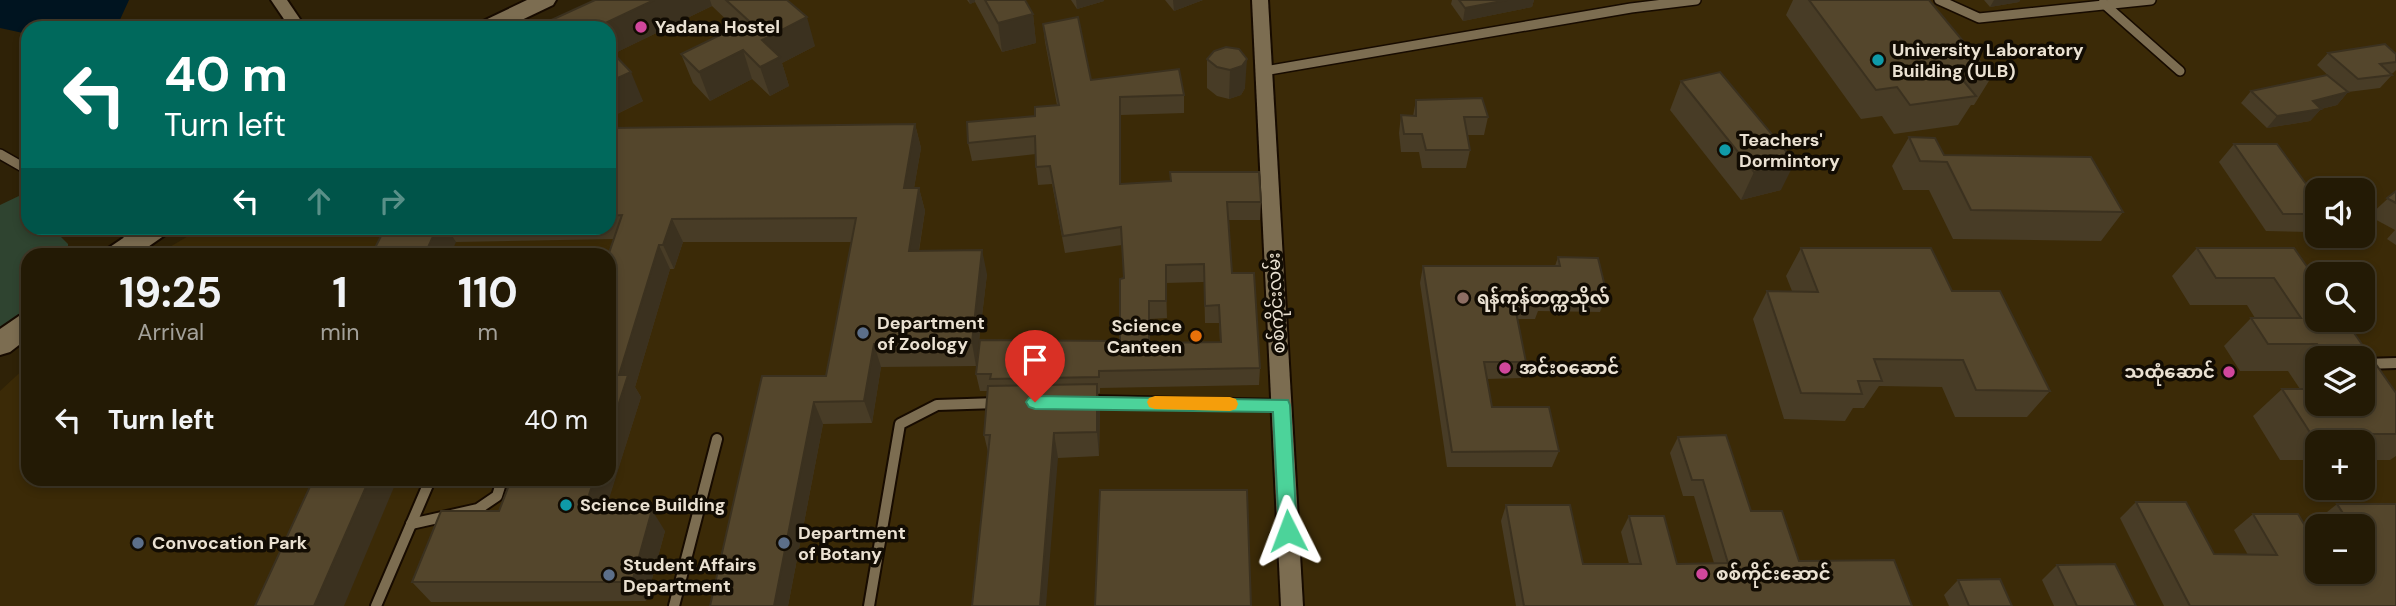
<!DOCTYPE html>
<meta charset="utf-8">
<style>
:root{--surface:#231a05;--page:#2b230f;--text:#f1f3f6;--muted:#a3a19a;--line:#403827}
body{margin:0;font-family:"DM Sans","Noto Sans Myanmar",sans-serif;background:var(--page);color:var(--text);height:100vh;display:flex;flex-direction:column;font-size:26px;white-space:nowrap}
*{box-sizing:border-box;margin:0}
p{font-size:23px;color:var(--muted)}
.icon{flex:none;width:38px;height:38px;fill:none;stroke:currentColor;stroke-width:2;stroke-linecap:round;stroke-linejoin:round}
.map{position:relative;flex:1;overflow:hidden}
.sheet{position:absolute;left:21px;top:248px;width:595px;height:238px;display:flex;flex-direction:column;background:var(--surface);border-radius:21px;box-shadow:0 4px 10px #0003,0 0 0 2px var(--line)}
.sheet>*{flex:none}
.hud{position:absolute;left:21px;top:21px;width:595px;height:214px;border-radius:21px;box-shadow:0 4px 10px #0003,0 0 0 2px var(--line);background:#00695c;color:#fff;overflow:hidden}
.buttons{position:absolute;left:2305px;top:178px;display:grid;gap:14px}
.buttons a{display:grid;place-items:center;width:70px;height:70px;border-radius:14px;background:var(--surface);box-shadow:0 4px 10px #0003,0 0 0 2px var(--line);font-size:35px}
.pin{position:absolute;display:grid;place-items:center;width:60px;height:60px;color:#fff;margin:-72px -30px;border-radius:50% 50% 50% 0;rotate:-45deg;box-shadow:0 0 7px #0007}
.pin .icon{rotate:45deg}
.me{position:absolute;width:77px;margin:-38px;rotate:357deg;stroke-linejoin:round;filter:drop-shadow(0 0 5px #0008)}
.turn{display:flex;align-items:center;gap:24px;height:147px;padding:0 28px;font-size:32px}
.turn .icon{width:91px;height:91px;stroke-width:2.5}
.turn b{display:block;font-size:49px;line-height:60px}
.lanes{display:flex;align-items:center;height:66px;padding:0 28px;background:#0003;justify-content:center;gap:35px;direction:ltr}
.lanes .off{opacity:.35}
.eta{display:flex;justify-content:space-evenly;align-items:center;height:119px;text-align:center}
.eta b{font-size:42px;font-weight:700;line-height:49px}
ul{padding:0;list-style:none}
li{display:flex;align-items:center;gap:21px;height:105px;padding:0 28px}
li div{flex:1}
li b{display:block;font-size:26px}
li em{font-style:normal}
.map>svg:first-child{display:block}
.built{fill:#3b2a07;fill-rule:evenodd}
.green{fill:#2f4430}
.water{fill:#001420}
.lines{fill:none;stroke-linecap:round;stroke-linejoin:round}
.lane-far1-casing{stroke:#170b00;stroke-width:12}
.lane-casing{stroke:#170b00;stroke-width:14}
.street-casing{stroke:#170b00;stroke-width:4}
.secondary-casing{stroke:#170b00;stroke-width:4}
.lane-far1{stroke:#7c6d51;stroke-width:9}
.lane{stroke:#7c6d51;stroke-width:10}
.street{fill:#7c6d51;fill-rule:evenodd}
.secondary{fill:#7c6d51;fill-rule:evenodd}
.wall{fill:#483c26;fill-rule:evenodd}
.shaded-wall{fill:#3b311f}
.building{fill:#54462c;stroke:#3b311f;stroke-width:2;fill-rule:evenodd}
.route{fill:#4cd39a;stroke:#318964;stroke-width:2}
.slow{fill:#f59e0b}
.hotel-dot{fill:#d1479c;stroke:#120c03;stroke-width:2.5}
.culture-dot{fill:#0f9aa8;stroke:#120c03;stroke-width:2.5}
.education-dot{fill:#8d6e63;stroke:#120c03;stroke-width:2.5}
.service-dot{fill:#5c6f8a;stroke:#120c03;stroke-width:2.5}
.food-dot{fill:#e8710a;stroke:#120c03;stroke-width:2.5}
.labels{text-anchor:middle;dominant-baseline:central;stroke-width:7;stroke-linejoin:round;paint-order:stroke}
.poi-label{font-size:18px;font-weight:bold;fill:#eae1d2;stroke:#120c03;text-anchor:start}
.street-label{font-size:18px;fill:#eae1d2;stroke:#120c03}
</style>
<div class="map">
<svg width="2396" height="606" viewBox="0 0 2396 606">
<rect width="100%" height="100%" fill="#2f2207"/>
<path class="built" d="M631,0H2396V606H0V391L28,365V480H609V256L156,255L202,228H609V28ZM2317,191H2362V236H2317ZM2317,275H2362V320H2317ZM2317,359H2362V404H2317ZM2317,443H2362V488H2317ZM2317,527H2362V572H2317Z"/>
<polygon class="green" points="21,195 28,203 28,228 52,228 68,244 68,248 81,254 28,256 28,318 0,335 0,205"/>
<polygon class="water" points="0,0 129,0 118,24 106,28 28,28 28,45 23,33 0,28"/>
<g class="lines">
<g class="lane-far1-casing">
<g id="lane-far1">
<polyline points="1939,0 1979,18 2151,0"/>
<polyline points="2103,3 2180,71"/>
<polyline points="1264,71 1631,8 1696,0"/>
<polyline points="0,154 28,170"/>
<polyline points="117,228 136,240"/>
</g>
</g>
<g class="lane-casing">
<g id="lane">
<polyline points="2364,364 2396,363"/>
<polyline points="1089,401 1282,405"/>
<polyline points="411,524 478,509 497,496 502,480"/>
<polyline points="376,606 430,480"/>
<polyline points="674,606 717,439"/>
<polyline points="869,606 900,424 937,405 997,403"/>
</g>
</g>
<g class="street-casing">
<g id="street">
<polygon points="271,0 287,0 306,28 290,28"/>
<polygon points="1252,0 1268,0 1303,606 1281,606"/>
</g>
</g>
<g class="secondary-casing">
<g id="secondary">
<polygon points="527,0 556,0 553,5 505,28 476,28 479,23"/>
<polygon points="138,228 169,228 165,235 135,256 104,256 107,249"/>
<polygon points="28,313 28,338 10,352 0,355 0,329 19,316"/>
</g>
</g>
<use href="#lane-far1" class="lane-far1"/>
<use href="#lane" class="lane"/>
<use href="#street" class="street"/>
<use href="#secondary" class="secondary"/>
</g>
<g class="wall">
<polygon points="595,0 787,0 815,46 782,63 789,86 770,96 752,79 710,101 693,83 681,54 735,28 712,6 613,54 643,101 609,118"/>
<polygon points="967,0 1025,0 1033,14 1036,43 1002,52 975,2 970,4"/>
<polygon points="1071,0 1104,0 1104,1 1077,9"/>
<polygon points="1165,0 1203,0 1174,11"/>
<polygon points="1452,0 1534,0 1532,7 1463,21 1451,4"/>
<polygon points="1793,0 1929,0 1992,76 1974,105 1971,105 1958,125 1894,134 1882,116 1861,119 1786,15"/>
<polygon points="1984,0 2020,0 2019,2 1990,7"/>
<path d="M1043,24L1091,80L1184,95V113L1121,115V184L1261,202L1260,220H1229L1232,273L1260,368L1259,385L1100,388V393L1098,394L1100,409L1099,456L1058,458L988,452L984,435L987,391H980L976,374L1120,341L1124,278L1122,245L1065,253L1052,184L1038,185L1036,167V154L972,161L968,143L1035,116L1057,105L1045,42ZM1204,282L1205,323H1219L1220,342L1150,343V319L1167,318L1166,283Z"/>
<polygon points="1214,51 1245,88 1241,95 1229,99 1217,96 1207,88 1207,59"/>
<polygon points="2328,53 2396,54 2396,70 2393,73 2391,74 2392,75 2380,88 2348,92 2337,105 2321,109 2310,121 2267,128 2241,103 2251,91 2334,81 2317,65"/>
<polygon points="1681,81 1781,190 1741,200 1670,110"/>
<polygon points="1416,100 1488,117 1484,135 1468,135 1470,150 1466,168 1422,168 1419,152 1401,152 1399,133 1401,115 1413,116"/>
<polygon points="915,124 921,148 914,188 919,188 925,211 919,251 987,274 976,366 881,367 872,423 823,424 788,606 710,606 826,376 852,242 683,242 674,269 670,269 635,387 641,397 605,510 665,531 646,601 431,602 412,582 499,511 609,480 614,239 456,242 385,228 609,228 609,128"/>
<polygon points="1909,137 1944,155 2123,212 2101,241 1953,239 1929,190 1903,190 1892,166"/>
<polygon points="2234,144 2317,199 2317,225 2310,232 2266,231 2219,162"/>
<polygon points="2396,191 2396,245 2387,239 2395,230 2369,216"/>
<polygon points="1801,248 1952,291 2050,391 2027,417 1955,417 1942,387 1879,386 1864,408 1853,408 1845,421 1784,419 1753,319 1767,291 1792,291 1786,276"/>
<path d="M2197,248H2294L2396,393V456L2390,460H2362V443H2317V460H2280L2253,416L2282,389H2300L2288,371H2240L2224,346L2251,318H2255L2247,305H2190L2172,276ZM2317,359H2362V404H2317Z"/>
<polygon points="1558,257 1607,295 1600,312 1538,311 1535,319 1518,319 1526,362 1521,378 1487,379 1492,407 1559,451 1552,467 1447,467 1420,283 1423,266 1555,266"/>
<polygon points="1678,437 1799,561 1912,606 1516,606 1501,521 1506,505 1583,564 1629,564 1621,532 1629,516 1677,564 1714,563 1694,496 1683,496 1670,453"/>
<polygon points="2136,502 2214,554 2248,555 2234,530 2253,514 2317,572 2362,572 2362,527 2321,527 2317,520 2337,504 2396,504 2396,606 2164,606 2120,518"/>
<polygon points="2057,565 2136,606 2054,606 2042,580"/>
<polygon points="1958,580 2012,606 1949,606 1944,595"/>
</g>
<g class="shaded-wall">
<polygon points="654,0 710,0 712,6 609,56 609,28 595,28"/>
<polygon points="969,0 975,0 975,2 970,4"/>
<polygon points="1076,0 1104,0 1104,1 1077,9"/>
<polygon points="1173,0 1203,0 1174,11"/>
<polygon points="1507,0 1534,0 1532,7 1463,21 1465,8"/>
<polygon points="1994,0 2020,0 2019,2 1990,7"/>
<polygon points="1033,14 1036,43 1002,52 998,23"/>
<polygon points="807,17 815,46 782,63 789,86 770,96 760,67 762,40"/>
<polygon points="743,50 752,79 710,101 699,72"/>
<polygon points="1247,59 1245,88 1241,95 1229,99 1230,70"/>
<polygon points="631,72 643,101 609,118 609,82"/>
<polygon points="2348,92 2337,105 2321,109 2310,121 2267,128 2277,116 2313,101"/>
<polygon points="1120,97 1121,115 1121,202 1120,184"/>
<polygon points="915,124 921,148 910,211 904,188"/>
<polygon points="1795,162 1781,190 1741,200 1754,172"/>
<polygon points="919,188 925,211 915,274 909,251"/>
<polygon points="672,219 683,242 674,269 663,245"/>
<polygon points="437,228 447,228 456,242 450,256 424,256"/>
<polygon points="659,245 670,269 635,387 641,397 599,531 584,510 594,480 609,480 609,434 619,375"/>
<polygon points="982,250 987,274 976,366 972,343"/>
<polygon points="874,344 881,367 872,423 864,401"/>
<polygon points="1097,384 1100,409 1099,456 1097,432"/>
<polygon points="814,402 823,424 788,606 774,606"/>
<polygon points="1054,433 1058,458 1046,606 1040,606"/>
<polygon points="369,480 397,480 344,606 314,606"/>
<polygon points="652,510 665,531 646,601 632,582"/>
</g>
<g class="building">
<polygon points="595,0 654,0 595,28 534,28"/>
<polygon points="726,0 787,0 807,17 762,40 780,57 760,67 743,50 699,72 681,54 749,21"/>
<polygon points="985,0 1025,0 1033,14 998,23"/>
<polygon points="1459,0 1507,0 1465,8"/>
<polygon points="1809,0 1929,0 1992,76 1962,79 1976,96 1910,105 1897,87 1876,90"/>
<path d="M1078,17L1091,80L1179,69L1184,95L1120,97V184L1171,181L1170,172H1259L1261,202H1227L1232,273H1254L1260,368L1099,371V377L990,379L991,374H976L980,340L1120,341V279L1124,278L1121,227L1063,236L1050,166L1036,167L1035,136L968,143L967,122L1035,116V107L1059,105L1043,24ZM1204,264L1205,306L1219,305L1221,342L1149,343V301H1166V265Z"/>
<polygon points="2385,44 2396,54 2396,62 2380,64 2392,75 2358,79 2328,53"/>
<polygon points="1226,47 1239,49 1247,59 1242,66 1230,70 1217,67 1207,59 1214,51"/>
<polygon points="609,49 631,72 609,82"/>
<polygon points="1720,72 1795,162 1754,172 1681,81"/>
<polygon points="2327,75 2348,92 2313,101 2321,109 2277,116 2251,91"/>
<polygon points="1482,98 1488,117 1464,117 1470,150 1426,150 1422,134 1404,134 1401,115 1416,116 1416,100"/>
<polygon points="915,124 904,188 919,188 909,251 982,250 972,343 874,344 864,401 814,402 774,606 710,606 762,376 826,376 856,218 672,219 663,245 659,245 619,375 628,375 609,434 608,256 622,215 609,216 609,128"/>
<polygon points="1909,137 1935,138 1944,155 2091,157 2123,212 1971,210 1947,162 1920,161"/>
<polygon points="2234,144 2277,144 2317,199 2317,214 2283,214"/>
<polygon points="2396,191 2396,203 2387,198"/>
<polygon points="385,228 437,228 424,256 371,256"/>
<polygon points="1801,248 1931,248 1952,291 2000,291 2050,391 1976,390 1963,360 1874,359 1882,381 1858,381 1862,394 1801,393 1767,291 1818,292"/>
<polygon points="2197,248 2294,248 2317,281 2317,320 2345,320 2396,393 2396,434 2311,434 2282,389 2317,389 2317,404 2362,404 2362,359 2328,359 2317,344 2268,344 2251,318 2301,318 2274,278 2216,278"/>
<polygon points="1558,257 1598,258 1607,295 1539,294 1541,302 1514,302 1526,362 1484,362 1492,407 1549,407 1559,451 1452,452 1423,266 1560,266"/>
<polygon points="1097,384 1097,432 1054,433 1040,606 972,606 990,435 984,435 988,386"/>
<polygon points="1726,435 1751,511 1782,511 1799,561 1894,560 1912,606 1524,606 1506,505 1570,505 1583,564 1641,564 1629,516 1664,516 1677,564 1728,563 1703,480 1692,480 1678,437"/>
<polygon points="313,480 369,480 314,606 255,606"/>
<polygon points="511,480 594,480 584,510 652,510 632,582 412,582 441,511 499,511"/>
<polygon points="1100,490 1247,490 1251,606 1095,606"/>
<polygon points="2136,502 2186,502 2214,554 2277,555 2253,514 2298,514 2317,546 2317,572 2362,572 2362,556 2370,556 2362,544 2362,527 2352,527 2337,504 2396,504 2396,606 2190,606"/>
<polygon points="2115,564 2136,606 2077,606 2057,565"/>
<polygon points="2000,579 2012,606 1969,606 1958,580"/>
</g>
<polygon class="route" points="1035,396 1288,400 1290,405 1297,531 1294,536 1288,539 1282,536 1279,531 1273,412 1035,409 1029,407 1026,402 1029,398"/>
<polygon class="slow" points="1155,396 1230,397 1236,399 1238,404 1236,409 1230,411 1155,409 1149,407 1147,402 1149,398"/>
<g class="hotel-dot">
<circle cx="641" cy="27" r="7"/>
<circle cx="1505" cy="368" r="7"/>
<circle cx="2229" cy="372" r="7"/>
<circle cx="1702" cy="574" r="7"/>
</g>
<g class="culture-dot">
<circle cx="1878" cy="60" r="7"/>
<circle cx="1725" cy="150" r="7"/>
<circle cx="566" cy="505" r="7"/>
</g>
<circle class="education-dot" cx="1463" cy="298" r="7"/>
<g class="service-dot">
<circle cx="863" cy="333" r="7"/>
<circle cx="138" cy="543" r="7"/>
<circle cx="784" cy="543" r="7"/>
<circle cx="609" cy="575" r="7"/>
</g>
<circle class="food-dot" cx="1196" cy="336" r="7"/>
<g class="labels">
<g class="poi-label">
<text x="655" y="27">Yadana Hostel</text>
<text x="1892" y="50">University Laboratory<tspan x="1892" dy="21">Building (ULB)</tspan></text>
<text x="1739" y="140">Teachers'<tspan x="1739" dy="21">Dormintory</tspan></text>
<text x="1477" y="298">ရန်ကုန်တက္ကသိုလ်</text>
<text x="877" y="323">Department<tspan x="877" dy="21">of Zoology</tspan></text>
<text x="1182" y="326" text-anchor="end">Science<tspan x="1182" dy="21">Canteen</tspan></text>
<text x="1519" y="368">အင်းဝ‌ဆောင်</text>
<text x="2215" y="372" text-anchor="end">သထုံဆောင်</text>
<text x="580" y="505">Science Building</text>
<text x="798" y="533">Department<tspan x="798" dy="21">of Botany</tspan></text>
<text x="152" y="543">Convocation Park</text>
<text x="623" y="565">Student Affairs<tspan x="623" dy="21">Department</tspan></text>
<text x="1716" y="574">စစ်ကိုင်းဆောင်</text>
</g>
<g class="street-label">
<text transform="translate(1276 303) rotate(-93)">စစ်ကိုင်းလမ်း</text>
</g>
</g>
</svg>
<div class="buttons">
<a><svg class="icon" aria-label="sound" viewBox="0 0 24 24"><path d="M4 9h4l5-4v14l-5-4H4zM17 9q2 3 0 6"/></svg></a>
<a><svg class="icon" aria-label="search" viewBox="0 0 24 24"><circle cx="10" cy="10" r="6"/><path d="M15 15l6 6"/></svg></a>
<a><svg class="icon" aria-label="layers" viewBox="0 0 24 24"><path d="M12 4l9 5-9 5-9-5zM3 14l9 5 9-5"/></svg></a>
<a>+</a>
<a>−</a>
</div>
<div class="pin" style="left:1035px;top:402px;background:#d93025"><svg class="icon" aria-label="arrive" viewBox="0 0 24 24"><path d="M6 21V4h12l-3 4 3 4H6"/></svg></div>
<svg class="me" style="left:1288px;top:531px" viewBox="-20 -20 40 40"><path d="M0-17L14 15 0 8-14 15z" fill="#4cd39a" stroke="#fff" stroke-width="4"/></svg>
<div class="hud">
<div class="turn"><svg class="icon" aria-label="left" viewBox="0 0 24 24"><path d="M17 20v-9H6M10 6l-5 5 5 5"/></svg><div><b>40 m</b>Turn left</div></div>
<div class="lanes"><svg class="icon" aria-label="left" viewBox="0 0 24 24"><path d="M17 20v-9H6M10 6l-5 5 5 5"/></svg><svg class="icon off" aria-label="ahead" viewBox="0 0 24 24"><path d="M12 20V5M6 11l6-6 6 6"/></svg><svg class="icon off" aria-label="right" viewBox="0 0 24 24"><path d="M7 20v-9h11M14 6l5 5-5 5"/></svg></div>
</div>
<section class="sheet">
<div class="eta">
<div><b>19:25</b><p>Arrival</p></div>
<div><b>1</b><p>min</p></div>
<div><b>110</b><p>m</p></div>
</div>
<ul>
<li><svg class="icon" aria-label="left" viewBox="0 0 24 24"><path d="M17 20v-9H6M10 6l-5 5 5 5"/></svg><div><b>Turn left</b></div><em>40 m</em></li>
</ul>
</section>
</div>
